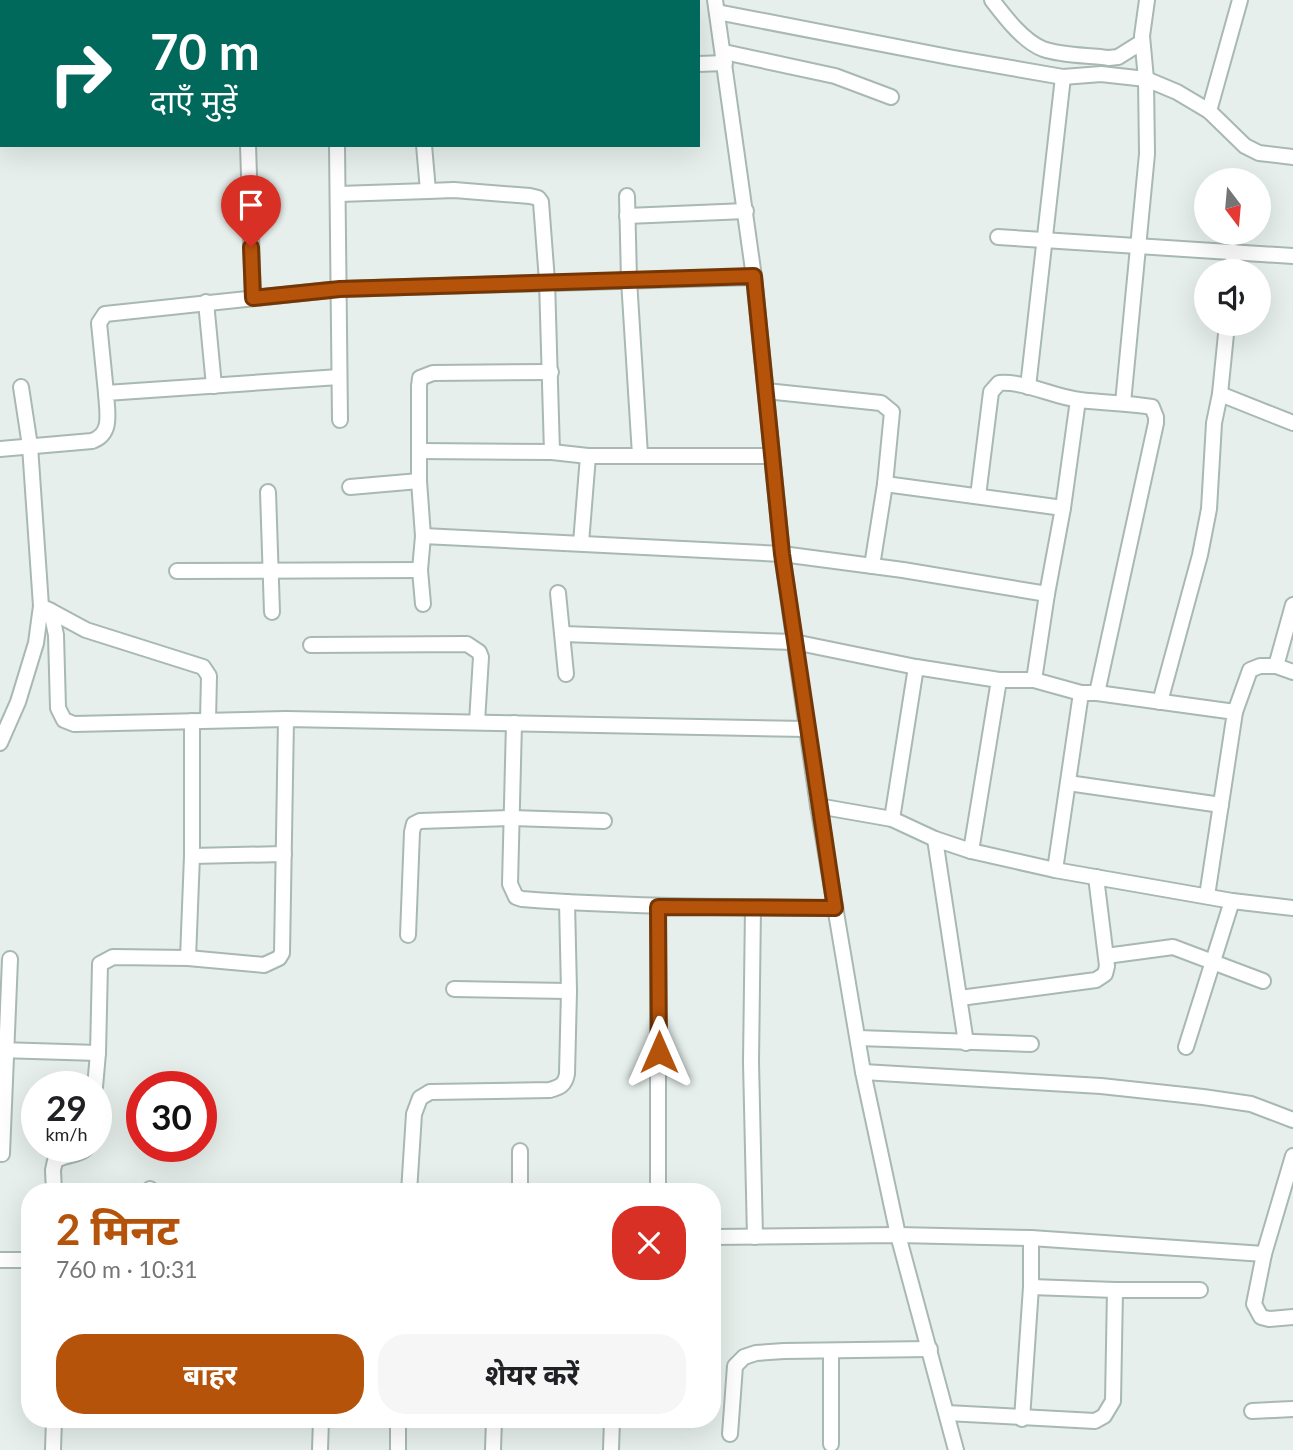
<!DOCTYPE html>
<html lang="hi">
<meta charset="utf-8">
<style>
:root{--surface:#fff;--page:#f6f6f6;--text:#202124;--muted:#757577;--accent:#b45309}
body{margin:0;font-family:Lato,"Noto Sans Devanagari",sans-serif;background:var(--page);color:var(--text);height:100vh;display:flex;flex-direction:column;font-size:26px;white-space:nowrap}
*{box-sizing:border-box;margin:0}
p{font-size:23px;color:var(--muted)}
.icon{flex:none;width:38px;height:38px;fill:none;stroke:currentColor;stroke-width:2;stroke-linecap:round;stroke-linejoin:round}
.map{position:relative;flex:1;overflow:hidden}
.drawer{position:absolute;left:21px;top:1183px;width:700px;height:245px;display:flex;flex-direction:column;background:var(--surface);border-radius:28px;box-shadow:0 7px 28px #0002}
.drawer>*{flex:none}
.hud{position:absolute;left:0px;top:0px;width:700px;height:147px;box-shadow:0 7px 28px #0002;background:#00695c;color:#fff;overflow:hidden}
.needle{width:46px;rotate:164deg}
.tools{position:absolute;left:1194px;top:168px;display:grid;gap:14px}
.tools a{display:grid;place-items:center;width:77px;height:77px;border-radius:50%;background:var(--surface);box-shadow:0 7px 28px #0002;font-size:35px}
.speed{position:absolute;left:21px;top:1071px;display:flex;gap:14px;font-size:35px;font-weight:700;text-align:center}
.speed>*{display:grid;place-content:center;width:91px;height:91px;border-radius:50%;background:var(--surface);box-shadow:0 7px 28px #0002;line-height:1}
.speed small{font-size:18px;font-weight:400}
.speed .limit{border:10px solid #d22;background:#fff;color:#111}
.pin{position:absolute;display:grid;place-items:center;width:60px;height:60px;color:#fff;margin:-72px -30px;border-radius:50% 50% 50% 0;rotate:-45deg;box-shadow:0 0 7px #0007}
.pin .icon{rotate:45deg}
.me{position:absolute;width:77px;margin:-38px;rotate:0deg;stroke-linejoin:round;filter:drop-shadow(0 0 5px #0008)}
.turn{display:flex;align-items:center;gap:24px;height:147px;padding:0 35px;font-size:32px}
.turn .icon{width:91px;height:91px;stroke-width:2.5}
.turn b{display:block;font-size:49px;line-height:60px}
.round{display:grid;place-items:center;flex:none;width:74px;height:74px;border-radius:28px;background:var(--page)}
.headline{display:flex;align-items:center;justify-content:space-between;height:119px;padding:0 35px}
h1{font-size:42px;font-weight:700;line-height:52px;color:var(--accent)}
.cta{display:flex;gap:14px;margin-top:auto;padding:14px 35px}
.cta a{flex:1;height:80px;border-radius:28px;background:var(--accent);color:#fff;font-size:28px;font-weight:700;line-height:80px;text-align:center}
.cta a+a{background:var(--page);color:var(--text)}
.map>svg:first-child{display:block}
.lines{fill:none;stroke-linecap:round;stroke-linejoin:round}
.minor-casing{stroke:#a8b8b2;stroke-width:18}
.minor{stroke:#fff;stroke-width:14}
.route-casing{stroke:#753606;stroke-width:18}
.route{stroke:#b45309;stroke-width:12}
</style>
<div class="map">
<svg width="1293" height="1450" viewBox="0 0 1293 1450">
<rect width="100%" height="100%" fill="#e6efeb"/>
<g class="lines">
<g class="minor-casing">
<g id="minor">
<polyline points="715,0 754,277 782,554 818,806 863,1072 898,1235 956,1450"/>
<path d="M992,0C1005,17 1023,41 1043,49C1063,56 1088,55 1109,58L1118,57L1142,42"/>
<polyline points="717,12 954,58 1063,77 1101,74 1146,79 1177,92 1209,111 1245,146 1259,153 1293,157"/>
<polyline points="724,52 835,76 891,97"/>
<polyline points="698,64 725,63"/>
<polyline points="1209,111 1240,0"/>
<polyline points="248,145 253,298"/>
<polyline points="337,145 340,420"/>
<polyline points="424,145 428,191 454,190 530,196 538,198 541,202 547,281 552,452"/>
<polyline points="339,194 428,191"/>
<polyline points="627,196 629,280 640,455"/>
<polyline points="627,216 746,211"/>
<polyline points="998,237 1293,256"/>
<polyline points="1232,271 1234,252"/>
<polyline points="206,302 214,386"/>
<polyline points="1028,387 1063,77"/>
<polyline points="766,391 881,403 892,412 885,484 872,566"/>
<polyline points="106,393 99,323 105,314 340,289 754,277"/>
<polyline points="1220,394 1293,423"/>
<polyline points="1123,403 1147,154 1146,79 1142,36 1147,0"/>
<path d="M0,449L92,441C113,434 107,412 106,393L339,377"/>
<polyline points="420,451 552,452 588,456 772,456"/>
<polyline points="885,484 1063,508"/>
<polyline points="350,487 419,481"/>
<polyline points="268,492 272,612"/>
<path d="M978,496L991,392L999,383C1026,381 1053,397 1080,400C1104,403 1128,403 1152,407L1156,417V423L1097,693"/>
<polyline points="423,536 782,554 903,570 1047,594 1063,508 1078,400"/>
<polyline points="581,543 588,456"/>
<polyline points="177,571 420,570"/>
<polyline points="558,593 566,674"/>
<polyline points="423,604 420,570 423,536 419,481 419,386 420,378 433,373 551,372"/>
<polyline points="47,609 86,630 203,667 209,676 208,720"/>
<polyline points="51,611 56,635 58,708 64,720 74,724 286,719 807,729"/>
<polyline points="563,634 794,642 916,667 999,680 1034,680 1081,693 1097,693 1235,712 1207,896"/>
<polyline points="311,645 467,644 479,652 481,657 477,722"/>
<polyline points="1276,666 1293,672"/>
<polyline points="1034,680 1047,594"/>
<polyline points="1160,702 1200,555 1209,509 1214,423 1220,394 1227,324"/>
<polyline points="1235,712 1250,670 1260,666 1276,666 1293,605"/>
<path d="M514,723L510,884L516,897L522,899C627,907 731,907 835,908"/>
<polyline points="0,743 18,702 36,643 41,606 30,446 21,387"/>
<polyline points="1068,783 1221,805"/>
<polyline points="818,806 892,819 935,839 971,851 1055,870 1232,901 1293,908"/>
<polyline points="892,819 916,667"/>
<polyline points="935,839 966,1043"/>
<polyline points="971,851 999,680"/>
<polyline points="192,856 284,854"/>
<polyline points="1055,870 1081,693"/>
<polyline points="753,908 751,1062 755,1237"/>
<polyline points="408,935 412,832 414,824 420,821 512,818 604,821"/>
<polyline points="1106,956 1173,947 1263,981"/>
<polyline points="188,958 192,856 192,721"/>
<polyline points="454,989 569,991"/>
<polyline points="960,998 1096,980 1105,974 1107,966 1096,877"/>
<polyline points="858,1038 1031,1044"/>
<polyline points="1186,1047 1232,901"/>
<polyline points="0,1050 98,1053"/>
<polyline points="863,1072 1101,1086 1203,1097 1251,1104 1293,1120"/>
<polyline points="95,1087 98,1053 100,964 113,957 188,958 264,965 279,958 282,953 286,719"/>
<polyline points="2,1154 10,959"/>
<polyline points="1293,1156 1264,1254 1254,1304 1261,1317 1269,1319 1293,1317"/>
<polyline points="150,1189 150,1192"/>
<path d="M54,1192L53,1170L55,1161C66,1153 79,1157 88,1146"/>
<path d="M409,1192L414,1114L420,1098L430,1092L550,1090C560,1087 565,1085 567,1074L569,991L567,902"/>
<polyline points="520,1192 520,1151"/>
<polyline points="658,1192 658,907"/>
<polyline points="712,1237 898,1235 1031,1238 1264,1254"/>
<polyline points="0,1260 30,1260"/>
<polyline points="1031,1287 1115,1290"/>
<polyline points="1252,1411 1293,1409"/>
<polyline points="947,1413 1095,1421 1104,1416 1113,1401 1115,1290 1200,1290"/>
<polyline points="1022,1419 1031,1287 1031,1238"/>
<polyline points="730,1434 735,1366 744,1357 756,1353 784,1351 930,1349"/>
<polyline points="831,1444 831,1351"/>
<polyline points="53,1450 54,1419"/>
<polyline points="320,1450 321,1419"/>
<polyline points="398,1450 398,1419"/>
<polyline points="493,1450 494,1419"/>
<polyline points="611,1450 612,1419"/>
</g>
</g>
<use href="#minor" class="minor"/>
</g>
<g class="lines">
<g class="route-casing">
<polyline id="route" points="251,247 253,298 340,289 754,276 782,554 835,908 658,907 659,1052"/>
</g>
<use href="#route" class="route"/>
</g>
</svg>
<div class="tools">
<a><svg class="needle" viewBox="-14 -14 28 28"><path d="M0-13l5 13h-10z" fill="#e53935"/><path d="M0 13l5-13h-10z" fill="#757577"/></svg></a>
<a><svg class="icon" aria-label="sound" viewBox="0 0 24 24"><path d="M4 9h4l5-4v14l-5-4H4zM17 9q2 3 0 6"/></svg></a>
</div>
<div class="speed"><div>29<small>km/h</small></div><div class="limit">30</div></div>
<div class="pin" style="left:251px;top:247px;background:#d93025"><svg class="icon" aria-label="arrive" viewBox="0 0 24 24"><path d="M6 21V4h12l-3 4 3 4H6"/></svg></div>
<svg class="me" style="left:659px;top:1052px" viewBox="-20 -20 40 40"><path d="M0-17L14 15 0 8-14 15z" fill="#b45309" stroke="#fff" stroke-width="4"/></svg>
<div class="hud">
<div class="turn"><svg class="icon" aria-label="right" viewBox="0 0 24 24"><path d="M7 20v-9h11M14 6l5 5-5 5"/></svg><div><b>70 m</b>दाएँ मुड़ें</div></div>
</div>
<section class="drawer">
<div class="headline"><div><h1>2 मिनट</h1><p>760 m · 10:31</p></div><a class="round" style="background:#d93025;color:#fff"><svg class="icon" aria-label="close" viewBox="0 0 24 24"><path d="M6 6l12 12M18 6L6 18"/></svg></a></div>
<div class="cta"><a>बाहर</a><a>शेयर करें</a></div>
</section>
</div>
